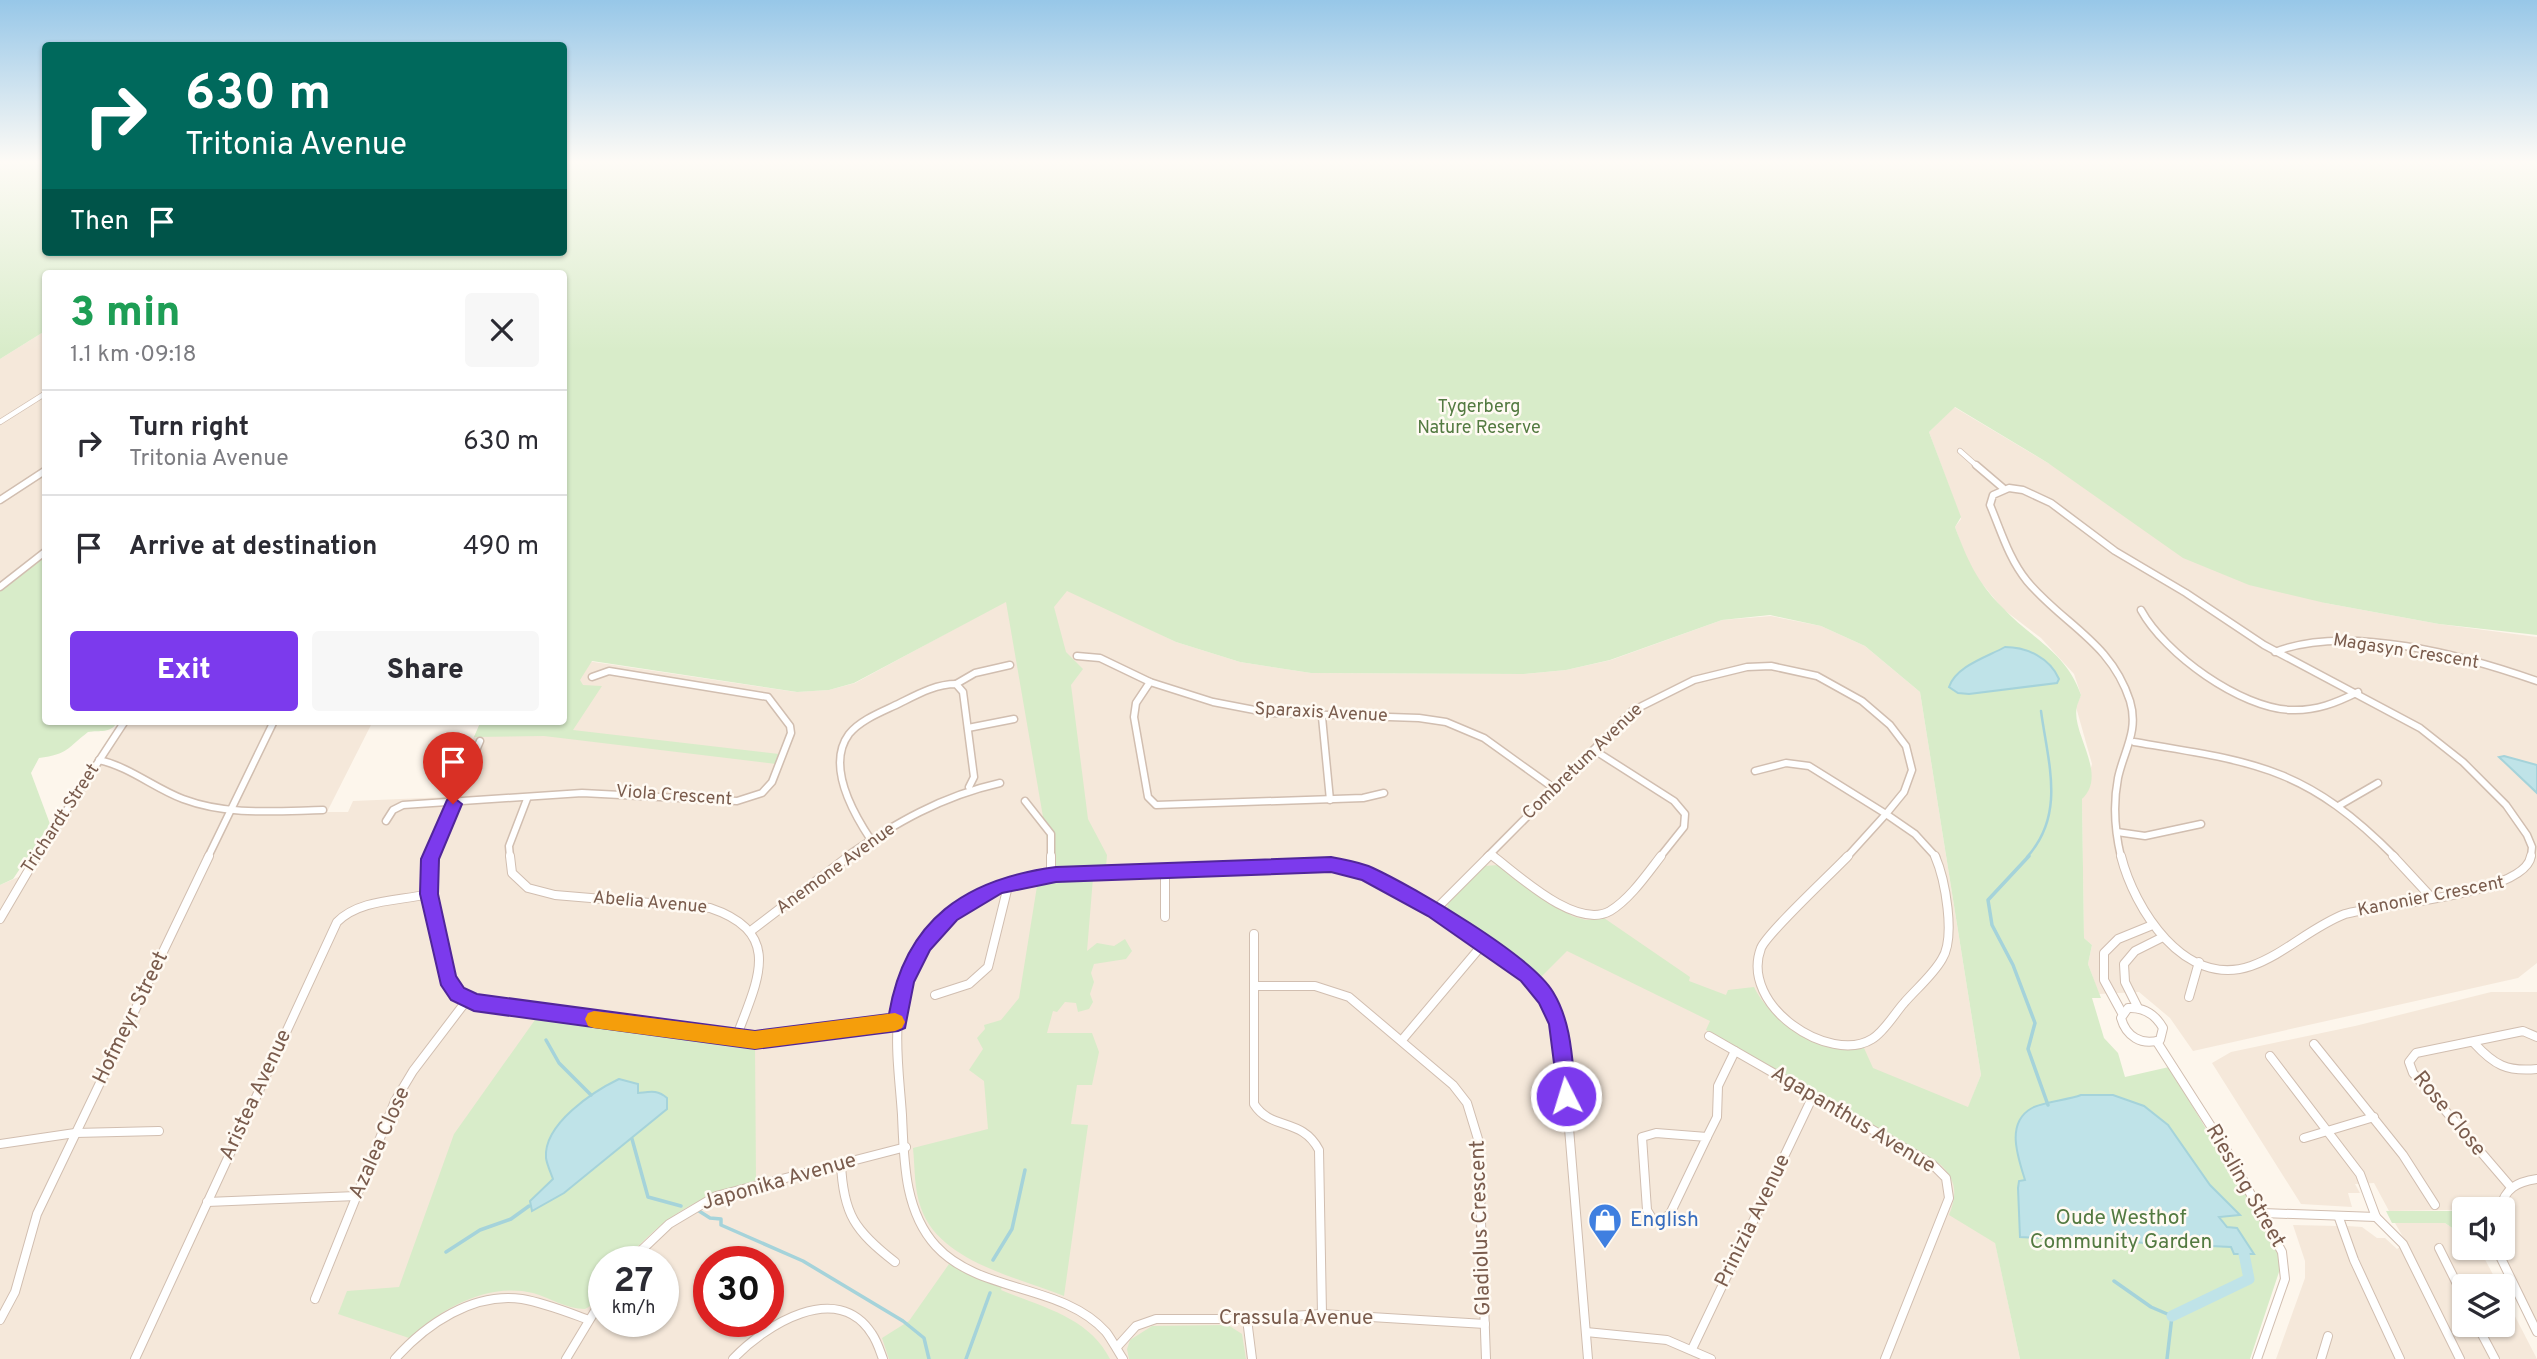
<!DOCTYPE html>
<meta charset="utf-8">
<style>
:root{--surface:#fff;--page:#f7f7f7;--text:#2b2b33;--muted:#7c7c81;--line:#e1e1e2;--accent:#7c3aed}
body{margin:0;font-family:Overpass,sans-serif;background:var(--page);color:var(--text);height:100vh;display:flex;flex-direction:column;font-size:26px;white-space:nowrap}
*{box-sizing:border-box;margin:0}
p{font-size:23px;color:var(--muted)}
.icon{flex:none;width:38px;height:38px;fill:none;stroke:currentColor;stroke-width:2;stroke-linecap:round;stroke-linejoin:round}
.map{position:relative;flex:1;overflow:hidden}
.sheet{position:absolute;left:42px;top:270px;width:525px;height:455px;display:flex;flex-direction:column;background:var(--surface);border-radius:7px;box-shadow:0 2px 5px #0004}
.sheet>*{flex:none}
.banner{position:absolute;left:42px;top:42px;width:525px;height:214px;border-radius:7px;box-shadow:0 2px 5px #0004;background:#00695c;color:#fff;overflow:hidden}
.buttons{position:absolute;left:2452px;top:1197px;display:grid;gap:14px}
.buttons a{display:grid;place-items:center;width:63px;height:63px;border-radius:7px;background:var(--surface);box-shadow:0 2px 5px #0004;font-size:35px}
.speed{position:absolute;left:588px;top:1246px;display:flex;gap:14px;font-size:35px;font-weight:700;text-align:center}
.speed>*{display:grid;place-content:center;width:91px;height:91px;border-radius:50%;background:var(--surface);box-shadow:0 2px 5px #0004;line-height:1}
.speed small{font-size:18px;font-weight:400}
.speed .limit{border:10px solid #d22;background:#fff;color:#111}
.pin{position:absolute;display:grid;place-items:center;width:60px;height:60px;color:#fff;margin:-72px -30px;border-radius:50% 50% 50% 0;rotate:-45deg;box-shadow:0 0 7px #0007}
.pin .icon{rotate:45deg}
.me{position:absolute;width:77px;margin:-38px;rotate:355deg;stroke-linejoin:round;filter:drop-shadow(0 0 5px #0008)}
.turn{display:flex;align-items:center;gap:24px;height:147px;padding:0 28px;font-size:32px}
.turn .icon{width:91px;height:91px;stroke-width:2.5}
.turn b{display:block;font-size:49px;line-height:60px}
.then{display:flex;align-items:center;height:66px;padding:0 28px;background:#0003;gap:14px;font-size:26px}
.round{display:grid;place-items:center;flex:none;width:74px;height:74px;border-radius:7px;background:var(--page)}
.head{display:flex;align-items:center;justify-content:space-between;height:119px;padding:0 28px}
h1{font-size:42px;font-weight:800;line-height:52px;color:#1e9e55}
.action{display:flex;gap:14px;margin-top:auto;padding:14px 28px}
.action a{flex:1;height:80px;border-radius:7px;background:var(--accent);color:#fff;font-size:28px;font-weight:800;line-height:80px;text-align:center}
.action a+a{background:var(--page);color:var(--text)}
ul{padding:0;list-style:none}
li{display:flex;align-items:center;gap:21px;height:105px;padding:0 28px;border-top:2px solid var(--line)}
li div{flex:1}
li b{display:block;font-size:26px}
li em{font-style:normal}
.map>svg:first-child{display:block}
.residential{fill:#f5e8da;fill-rule:evenodd}
.green{fill:#d8ecc9}
.water{fill:#bfe3e8;stroke:#a5d3da;stroke-width:2}
.lines{fill:none;stroke-linecap:round;stroke-linejoin:round}
.stream-far1{stroke:#a5d3da;stroke-width:2.5}
.stream{stroke:#a5d3da;stroke-width:3.5}
.canal{stroke:#bfe3e8;stroke-width:11}
.minor-far2-casing{stroke:#d1beb0;stroke-width:6}
.minor-far1-casing{stroke:#d1beb0;stroke-width:9}
.minor-casing{stroke:#d1beb0;stroke-width:10}
.minor-far2{stroke:#fff;stroke-width:4.5}
.minor-far1{stroke:#fff;stroke-width:6}
.minor{stroke:#fff;stroke-width:8}
.route{fill:#7c3aed;stroke:#51269a;stroke-width:2}
.slow{fill:#f59e0b}
.labels{text-anchor:middle;dominant-baseline:central;stroke-width:5;stroke-linejoin:round;paint-order:stroke}
.park-label{font-size:18px;fill:#537a41;stroke:#fffaf3}
.street-label{font-size:18px;fill:#7a5c4d;stroke:#fffaf3}
.near-street-label{font-size:21px;fill:#7a5c4d;stroke:#fffaf3}
.near-park-label{font-size:21px;fill:#537a41;stroke:#fffaf3}
.near-shop-label{font-size:21px;fill:#366cbe;stroke:#fffaf3;text-anchor:start}
</style>
<div class="map">
<svg width="2537" height="1359" viewBox="0 0 2537 1359">
<rect width="100%" height="100%" fill="#fdf6ec"/>
<g class="residential">
<polygon points="45,331 45,550 0,586 0,359"/>
<polygon points="1954,407 2048,463 2325,603 2439,624 2537,637 2537,963 2518,978 2193,1051 2170,1018 2139,992 2099,994 2088,964 2092,945 2084,938 2082,799 2092,764 2076,707 2081,695 2074,674 2041,638 2003,609 1970,569 1955,527 1961,519 1929,432"/>
<path d="M1047,588L1073,591L1176,642L1240,662L1311,673L1524,674L1566,670L1611,660L1722,620L1771,616L1821,626L1865,646L1920,692L1981,1075L1967,1111L2020,1359H0V885L23,875L124,721H373L327,812H348L353,801L448,797L481,721H564L567,658L796,692L829,690L855,683L1006,601ZM604,1262H663V1321H604ZM709,1262H768V1321H709Z"/>
<polygon points="2491,992 2537,992 2537,1334 2495,1248 2502,1248 2502,1209 2389,1211 2374,1183 2355,1184 2360,1193 2348,1193 2352,1207 2301,1204 2212,1063 2231,1052 2355,1026"/>
<polygon points="2395,1223 2445,1223 2464,1236 2464,1248 2479,1248 2499,1286 2464,1286 2464,1325 2502,1325 2503,1293 2537,1359 2276,1359 2305,1278 2305,1261 2293,1225 2338,1226 2342,1234 2349,1234 2347,1226 2362,1227 2377,1238 2385,1238 2397,1249 2406,1242"/>
</g>
<g class="green">
<path d="M0,162H45L46,252H564V162H2537V635L2439,624L2325,603L2249,585L2183,558L2048,463L1955,407L1929,432L1961,517L1955,527C1967,559 1977,582 2002,607C2031,639 2066,651 2081,695C2080,699 2078,702 2077,706C2070,732 2109,774 2082,799L2084,938L2092,945L2088,964L2101,998H2092L2104,1038L2118,1053L2125,1077L2169,1067L2271,1237L2280,1259V1269L2250,1359H2020L1995,1243L1949,1215C1957,1195 1957,1181 1941,1165L1706,1030L1710,1021L1567,951L1539,979L1452,917L1447,909L1448,903L1484,866L1499,865L1572,916L1586,920L1604,918L1690,977L1689,981L1726,995L1728,990L1754,987C1772,1024 1822,1053 1864,1048L1873,1068L1968,1107L1981,1075L1920,692L1865,646L1821,626L1770,615L1722,620L1610,660L1566,670L1524,674L1311,673L1240,662L1176,642L1067,591L1054,607L1066,652L1083,669L1071,685L1088,819L1107,855L1106,867L1054,871L1047,840L1006,602L854,683L829,690L797,692L592,661L580,680L583,685L602,686L573,730L779,754L776,764L544,736L474,737L481,721H564V273H46L45,331L0,359Z"/>
<path d="M45,554L46,721H118C111,734 100,730 88,732C67,748 69,754 39,758L31,773L50,824L13,879L0,885V590Z"/>
<path d="M1079,876L1093,878L1087,951L1097,943L1114,946L1125,939L1132,951L1126,959L1094,964L1091,973L1094,982L1090,994L1093,1002L1089,1009L1078,1012L1076,1003L1065,1002L1057,1012L1053,1011L1047,1033H1092L1099,1052L1092,1085H1077L1071,1124L1088,1125L1064,1296C1016,1277 939,1261 921,1208C914,1189 915,1168 913,1148L988,1129L984,1081L969,1070L983,1049L977,1038L985,1029L984,1025L1001,1020L1019,998L1038,880Z"/>
<path d="M537,1017L755,1045L756,1181C694,1198 667,1214 623,1262H604C604,1281 604,1300 585,1309C567,1309 550,1298 533,1293C487,1282 441,1309 409,1338L338,1314L347,1291L399,1287L454,1134Z"/>
<polygon points="2386,1211 2464,1211 2464,1236 2445,1223 2392,1223"/>
<path d="M949,1264L1002,1287L1001,1290C1042,1307 1089,1317 1110,1359H889L882,1338L909,1321Z"/>
<polygon points="1228,1325 1242,1334 1246,1359 1129,1359 1127,1349 1130,1340 1152,1326"/>
</g>
<g class="water">
<path d="M2005,647C2027,647 2050,658 2059,679L2057,683L1969,694L1958,693L1949,687C1956,666 1987,657 2005,647Z"/>
<polygon points="2504,756 2537,765 2537,793 2499,757"/>
<path d="M619,1079L638,1084V1093C649,1092 657,1089 667,1098V1109L564,1193L532,1211L530,1201L553,1179C551,1173 547,1165 546,1158C543,1124 594,1091 619,1079Z"/>
<path d="M2081,1095H2113L2144,1106L2168,1125L2210,1185L2240,1215L2219,1217L2227,1227L2237,1228L2254,1254H2234L2231,1247L2020,1237L2018,1188L2019,1181L2025,1180C2018,1157 2005,1123 2032,1108C2042,1102 2068,1100 2081,1095Z"/>
</g>
<g class="lines">
<path class="stream-far1" d="M2027,857C2066,814 2048,763 2041,711"/>
<g class="stream">
<polyline points="2029,856 1988,900 1992,925 2013,965 2035,1023 2028,1049 2048,1105"/>
<polyline points="546,1040 559,1063 591,1095"/>
<polyline points="632,1139 648,1197 681,1206"/>
<polyline points="699,1211 710,1218 721,1219 721,1225 803,1261 903,1321 924,1338 929,1359"/>
<polyline points="446,1252 480,1230 511,1219 529,1206"/>
<polyline points="993,1260 1012,1229 1025,1170"/>
<polyline points="2114,1281 2151,1307 2172,1316 2167,1359"/>
<polyline points="966,1359 990,1293"/>
</g>
<polyline class="canal" points="2172,1316 2249,1279 2244,1254"/>
<g class="minor-far2-casing">
<g id="minor-far2">
<polyline points="0,422 46,393"/>
<polyline points="1960,451 1978,467"/>
</g>
</g>
<g class="minor-far1-casing">
<g id="minor-far1">
<polyline points="1976,465 2003,488"/>
<polyline points="0,500 46,470"/>
<polyline points="0,587 46,551"/>
<path d="M2141,610C2165,654 2240,708 2291,710C2316,711 2336,703 2358,692"/>
<path d="M2275,652C2347,623 2466,656 2537,681"/>
<polyline points="1077,656 1100,658 1150,682 1213,702 1270,713 1419,718 1446,722 1484,738 1555,789"/>
<polyline points="1150,682 1136,703 1134,717 1148,797 1156,805 1363,798 1384,793"/>
<polyline points="956,684 975,673 1010,665"/>
<polyline points="1322,717 1330,800"/>
<polyline points="968,728 1014,719"/>
<path d="M2134,742C2254,762 2305,766 2395,857"/>
<polyline points="1594,750 1674,801 1685,814 1684,827 1660,857"/>
<path d="M99,760C130,767 154,788 183,799C228,816 276,811 323,810"/>
<polyline points="1755,771 1786,763 1809,766 1886,814"/>
<polyline points="1025,801 1051,834 1051,857"/>
<polyline points="2340,805 2378,783"/>
<polyline points="1886,814 1915,834 1936,857"/>
<polyline points="386,821 393,810 403,805 582,793 737,801 762,793 772,782 791,733 790,726 768,697 609,671 592,677"/>
<polyline points="2117,832 2145,836 2201,824"/>
<path d="M871,840C853,813 826,765 849,734C861,719 884,711 900,703C918,694 936,684 956,684L963,692L974,777L969,787"/>
<polyline points="1491,854 1495,857"/>
<polyline points="36,857 125,721"/>
<polyline points="208,857 274,721"/>
<polyline points="431,857 480,741"/>
<polyline points="510,857 509,846 527,799"/>
<path d="M846,857C895,823 942,796 1000,783"/>
<polyline points="1487,857 1632,711 1694,680 1747,667 1771,666 1817,676 1862,701 1890,725 1906,746 1912,770 1904,792 1886,814"/>
<polyline points="1847,857 1886,814"/>
<path d="M2121,857C2115,832 2113,804 2118,778C2124,750 2139,731 2130,701C2111,642 2064,625 2027,581C2009,559 2001,531 1990,505L1993,495L2009,488L2023,490L2051,503L2115,551L2186,593L2264,645L2420,728L2463,762L2506,805L2527,835L2532,847L2531,857"/>
</g>
</g>
<g class="minor-casing">
<g id="minor">
<path d="M431,856C425,878 439,963 450,984C455,995 470,1000 481,1004L745,1040L775,1039L898,1022"/>
<path d="M510,856L512,873L528,888L555,895L710,908C785,933 757,981 736,1038"/>
<polyline points="1051,856 1051,875"/>
<path d="M1493,856C1518,875 1576,930 1610,911C1630,899 1647,874 1661,856"/>
<path d="M1848,856C1832,873 1768,932 1761,948C1739,1006 1830,1065 1872,1039C1884,1032 1895,1013 1904,1003C1916,989 1933,975 1942,959C1956,937 1945,879 1935,856"/>
<path d="M2121,856C2134,908 2184,989 2251,966C2285,954 2311,927 2345,914C2381,904 2525,895 2531,856"/>
<polyline points="2393,856 2431,897"/>
<polyline points="1165,870 1165,917"/>
<polyline points="1435,910 1489,856"/>
<polyline points="0,919 37,856"/>
<polyline points="752,930 849,856"/>
<path d="M1254,934V1104C1271,1131 1302,1117 1319,1150L1322,1314"/>
<polyline points="1254,986 1315,986 1349,997 1453,1085 1467,1103 1478,1139 1486,1359"/>
<polyline points="935,995 969,984 988,967 1009,882"/>
<polyline points="2189,997 2199,962"/>
<path d="M2128,1008C2144,1007 2155,1014 2163,1028L2160,1040C2141,1046 2126,1036 2121,1018Z"/>
<polyline points="2138,1008 2125,982 2124,964 2135,951 2161,938"/>
<polyline points="2122,1013 2104,980 2104,953 2118,939 2150,926"/>
<polyline points="1709,1036 1932,1164 1946,1178 1949,1198 1885,1359"/>
<polyline points="1402,1040 1483,944"/>
<polyline points="2157,1042 2230,1156 2282,1252 2285,1279 2257,1359"/>
<path d="M2474,1043C2494,1065 2507,1072 2537,1069"/>
<polyline points="2314,1044 2403,1155 2435,1205"/>
<polyline points="2270,1056 2360,1174 2376,1217 2403,1244 2460,1359"/>
<polygon points="1656,1133 1707,1137 1670,1214 1660,1221 1653,1220 1647,1210 1642,1137"/>
<polyline points="1707,1137 1717,1117 1718,1086 1735,1051"/>
<polyline points="2304,1138 2374,1117"/>
<polyline points="0,1144 75,1133 159,1131"/>
<path d="M841,1163C843,1214 855,1231 895,1262"/>
<polyline points="2510,1186 2413,1073 2409,1062 2416,1053 2523,1031 2537,1037"/>
<polyline points="207,1202 357,1196"/>
<path d="M2500,1209C2505,1188 2517,1182 2537,1179"/>
<polyline points="2263,1213 2376,1217"/>
<polyline points="2339,1218 2354,1260 2400,1359"/>
<polyline points="2439,1248 2464,1298"/>
<polyline points="2496,1248 2537,1332"/>
<polyline points="629,1262 669,1224 716,1196 906,1147"/>
<polyline points="315,1299 395,1101 413,1071 467,1000"/>
<polyline points="1247,1319 1252,1359"/>
<polyline points="0,1320 15,1292 37,1214 209,856"/>
<polyline points="2477,1325 2495,1359"/>
<polyline points="1586,1332 1667,1340 1711,1359"/>
<polyline points="1117,1347 1136,1326 1156,1319 1247,1319 1322,1314 1485,1324"/>
<polyline points="1693,1347 1813,1096"/>
<path d="M135,1359L337,922C360,899 399,901 429,894"/>
<path d="M395,1359C426,1324 473,1292 522,1299C545,1303 567,1312 589,1320"/>
<polyline points="566,1359 604,1296"/>
<path d="M733,1359C764,1326 837,1279 872,1334C877,1341 880,1351 883,1359"/>
<path d="M1123,1359C1117,1350 1112,1340 1106,1332C1062,1283 980,1294 936,1246C904,1211 904,1160 902,1115C900,1084 895,1050 898,1020C907,929 973,888 1056,874L1313,864L1358,870L1435,910L1520,969L1540,989L1551,1006L1562,1043L1588,1359"/>
<polyline points="2321,1359 2328,1336"/>
</g>
</g>
<use href="#minor-far2" class="minor-far2"/>
<use href="#minor-far1" class="minor-far1"/>
<use href="#minor" class="minor"/>
</g>
<linearGradient id="sky" x2="0" y2="1"><stop stop-color="#97c7e8"/><stop offset="0.46" stop-color="#fefbf6"/><stop offset="1" stop-color="#fefbf6" stop-opacity="0"/></linearGradient>
<rect width="2537" height="352" fill="url(#sky)"/>
<path class="route" d="M453,797L462,804L439,859L438,894L456,976L464,988L477,994L755,1031L889,1014C905,919 966,879 1056,867L1331,857C1345,860 1360,862 1373,868C1414,887 1531,955 1553,992C1572,1023 1572,1060 1576,1096L1574,1102L1566,1105L1559,1102L1549,1024L1539,1003L1521,981L1428,916L1362,880L1331,872L1056,882L1002,893L957,920L930,950L914,982L905,1028L898,1031L755,1049L474,1011L451,1000L441,985L420,894L421,859L447,800Z"/>
<polygon class="slow" points="594,1011 755,1031 895,1013 902,1016 905,1022 902,1028 895,1031 755,1049 594,1028 588,1026 585,1019 588,1013"/>
<defs>
<g id="shop-pin" transform="scale(1.75)"><path d="M0 17L-7.5 6A9.5 9.5 0 1 1 7.5 6Z" fill="#3f7fe0" stroke="#fffaf3"/><path d="M-5-2.5h2.3a2.7 3.5 0 0 1 5.4 0H5L5.5 6h-11ZM-1.5-2.5h3a1.5 2.3 0 0 0-3 0Z" fill="#fff"/></g>
</defs>
<g fill-rule="evenodd">
<use href="#shop-pin" x="1605" y="1220"/>
</g>
<g class="labels">
<g class="park-label">
<text x="1479" y="407">Tygerberg<tspan x="1479" dy="21">Nature Reserve</tspan></text>
</g>
<g class="street-label">
<text transform="translate(2406 652) rotate(9)">Magasyn Crescent</text>
<text transform="translate(1321 713) rotate(3)">Sparaxis Avenue</text>
<text transform="translate(1583 762) rotate(-44)">Combretum Avenue</text>
<text transform="translate(674 796) rotate(4)">Viola Crescent</text>
<text transform="translate(61 819) rotate(-57)">Trichardt Street</text>
<text transform="translate(836 869) rotate(-36)">Anemone Avenue</text>
<text transform="translate(2431 897) rotate(-11)">Kanonier Crescent</text>
<text transform="translate(650 903) rotate(5)">Abelia Avenue</text>
</g>
<g class="near-street-label">
<text transform="translate(131 1018) rotate(-64)">Hofmeyr Street</text>
<text transform="translate(256 1095) rotate(-65)">Aristea Avenue</text>
<text transform="translate(2449 1114) rotate(51)">Rose Close</text>
<text transform="translate(1853 1120) rotate(31)">Agapanthus Avenue</text>
<text transform="translate(380 1143) rotate(-66)">Azalea Close</text>
<text transform="translate(779 1182) rotate(-16)">Japonika Avenue</text>
<text transform="translate(2245 1186) rotate(60)">Riesling Street</text>
<text transform="translate(1753 1221) rotate(-64)">Prinizia Avenue</text>
<text transform="translate(1481 1228) rotate(-92)">Gladiolus Crescent</text>
<text x="1296" y="1318">Crassula Avenue</text>
</g>
<g class="near-park-label">
<text x="2121" y="1218">Oude Westhof<tspan x="2121" dy="24">Community Garden</tspan></text>
</g>
<g class="near-shop-label">
<text x="1630" y="1220">English</text>
</g>
</g>
</svg>
<div class="buttons">
<a><svg class="icon" aria-label="sound" viewBox="0 0 24 24"><path d="M4 9h4l5-4v14l-5-4H4zM17 9q2 3 0 6"/></svg></a>
<a><svg class="icon" aria-label="layers" viewBox="0 0 24 24"><path d="M12 4l9 5-9 5-9-5zM3 14l9 5 9-5"/></svg></a>
</div>
<div class="speed"><div>27<small>km/h</small></div><div class="limit">30</div></div>
<div class="pin" style="left:453px;top:804px;background:#d93025"><svg class="icon" aria-label="arrive" viewBox="0 0 24 24"><path d="M6 21V4h12l-3 4 3 4H6"/></svg></div>
<svg class="me" style="left:1566px;top:1096px" viewBox="-20 -20 40 40"><circle r="17" fill="#7c3aed" stroke="#fff" stroke-width="3"/><path d="M0-11L8 9 0 5-8 9z" fill="#fff"/></svg>
<div class="banner">
<div class="turn"><svg class="icon" aria-label="right" viewBox="0 0 24 24"><path d="M7 20v-9h11M14 6l5 5-5 5"/></svg><div><b>630 m</b>Tritonia Avenue</div></div>
<div class="then">Then<svg class="icon" aria-label="arrive" viewBox="0 0 24 24"><path d="M6 21V4h12l-3 4 3 4H6"/></svg></div>
</div>
<section class="sheet">
<div class="head"><div><h1>3 min</h1><p>1.1 km · 09:18</p></div><a class="round"><svg class="icon" aria-label="close" viewBox="0 0 24 24"><path d="M6 6l12 12M18 6L6 18"/></svg></a></div>
<ul>
<li><svg class="icon" aria-label="right" viewBox="0 0 24 24"><path d="M7 20v-9h11M14 6l5 5-5 5"/></svg><div><b>Turn right</b><p>Tritonia Avenue</p></div><em>630 m</em></li>
<li><svg class="icon" aria-label="arrive" viewBox="0 0 24 24"><path d="M6 21V4h12l-3 4 3 4H6"/></svg><div><b>Arrive at destination</b></div><em>490 m</em></li>
</ul>
<div class="action"><a>Exit</a><a>Share</a></div>
</section>
</div>
